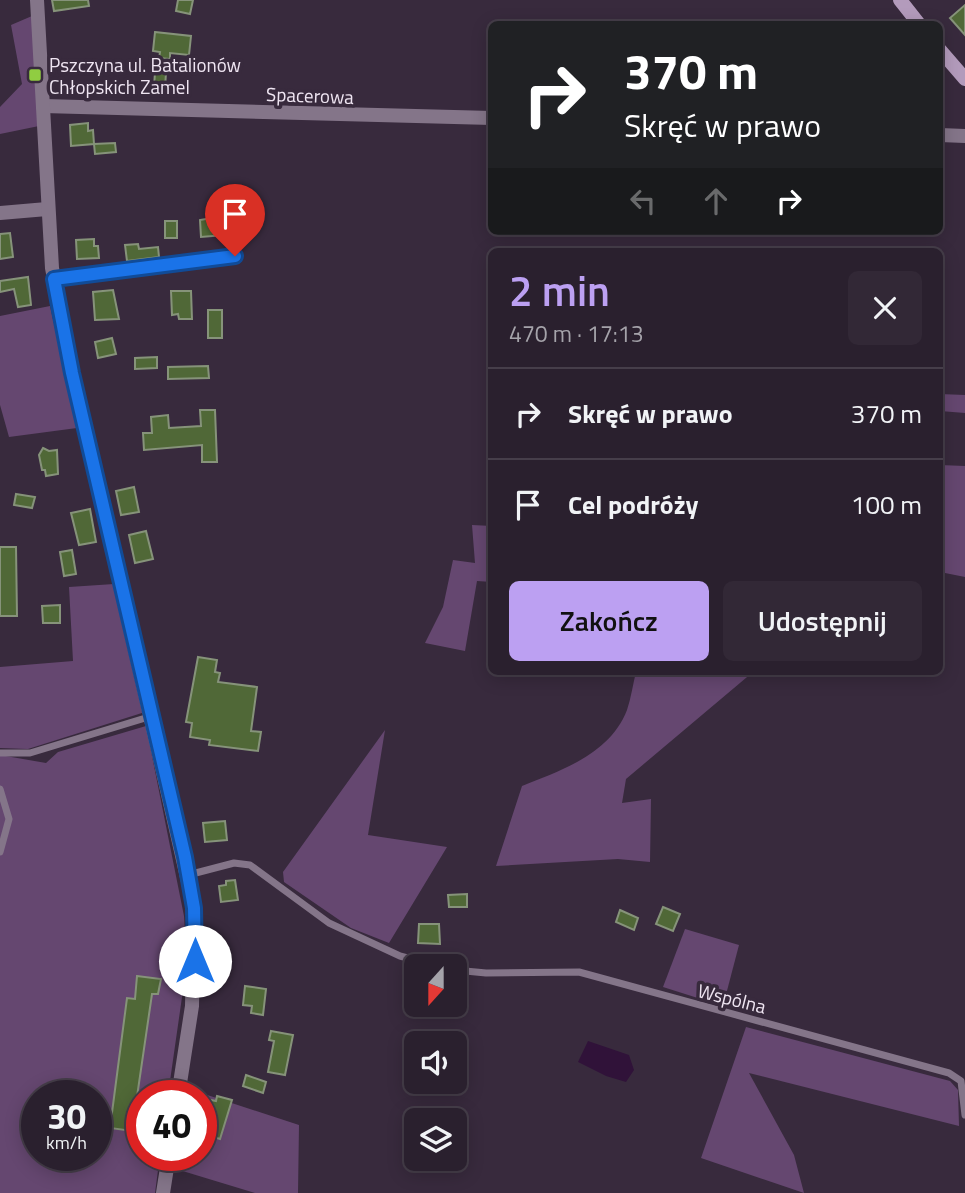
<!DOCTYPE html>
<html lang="pl">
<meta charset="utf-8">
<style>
:root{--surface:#2a202e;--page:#322836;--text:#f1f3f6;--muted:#a5a3aa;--line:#463e4a;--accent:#bca0f2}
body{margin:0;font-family:"Titillium Web",sans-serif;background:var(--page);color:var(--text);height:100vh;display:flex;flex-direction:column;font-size:26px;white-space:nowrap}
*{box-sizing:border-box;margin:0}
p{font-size:23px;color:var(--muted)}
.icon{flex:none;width:38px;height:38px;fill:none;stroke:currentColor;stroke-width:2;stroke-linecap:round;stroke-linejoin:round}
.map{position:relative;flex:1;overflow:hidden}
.side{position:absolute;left:488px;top:248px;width:455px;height:427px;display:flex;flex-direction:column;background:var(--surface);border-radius:10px;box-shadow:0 4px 18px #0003,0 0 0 2px var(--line)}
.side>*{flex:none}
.hud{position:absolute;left:488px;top:21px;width:455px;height:214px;border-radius:10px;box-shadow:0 4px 18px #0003,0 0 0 2px var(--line);background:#202124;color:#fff;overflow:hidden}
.needle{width:46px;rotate:201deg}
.controls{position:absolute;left:404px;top:954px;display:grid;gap:14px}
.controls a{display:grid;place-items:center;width:63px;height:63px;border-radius:10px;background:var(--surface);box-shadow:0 4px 18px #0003,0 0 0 2px var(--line);font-size:35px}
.speed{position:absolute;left:21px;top:1080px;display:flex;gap:14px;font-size:35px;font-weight:700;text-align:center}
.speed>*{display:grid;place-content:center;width:91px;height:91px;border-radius:50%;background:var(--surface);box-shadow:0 4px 18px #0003,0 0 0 2px var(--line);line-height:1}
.speed small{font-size:18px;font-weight:400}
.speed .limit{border:10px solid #d22;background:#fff;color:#111}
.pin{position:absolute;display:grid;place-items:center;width:60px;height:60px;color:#fff;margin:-72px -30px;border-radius:50% 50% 50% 0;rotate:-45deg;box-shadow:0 0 7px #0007}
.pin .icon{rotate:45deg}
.me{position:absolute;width:77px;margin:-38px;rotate:0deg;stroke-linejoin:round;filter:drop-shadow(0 0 5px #0008)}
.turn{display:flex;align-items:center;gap:24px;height:147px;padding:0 21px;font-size:32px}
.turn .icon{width:91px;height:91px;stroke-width:2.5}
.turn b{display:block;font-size:49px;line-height:60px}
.lanes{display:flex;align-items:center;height:66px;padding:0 21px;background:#0003;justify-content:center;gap:35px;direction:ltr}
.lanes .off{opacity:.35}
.round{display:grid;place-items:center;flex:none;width:74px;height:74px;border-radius:10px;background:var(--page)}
.overview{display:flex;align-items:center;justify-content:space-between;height:119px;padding:0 21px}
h1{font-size:42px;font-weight:600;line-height:52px;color:var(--accent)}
.button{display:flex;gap:14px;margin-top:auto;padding:14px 21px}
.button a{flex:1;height:80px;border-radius:10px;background:var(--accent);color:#111;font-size:28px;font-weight:600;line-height:80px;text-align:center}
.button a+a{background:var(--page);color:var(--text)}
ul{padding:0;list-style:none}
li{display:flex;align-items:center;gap:21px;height:91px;padding:0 21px;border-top:2px solid var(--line)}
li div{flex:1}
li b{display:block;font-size:26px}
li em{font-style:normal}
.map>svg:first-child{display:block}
.green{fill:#654770;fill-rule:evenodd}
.water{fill:#301239}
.building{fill:#506837;stroke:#86937a;stroke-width:2}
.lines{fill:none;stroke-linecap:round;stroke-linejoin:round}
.service{stroke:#847589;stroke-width:7}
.minor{stroke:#847589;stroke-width:14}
.tertiary{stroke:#847589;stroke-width:14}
.secondary{stroke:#b39bbc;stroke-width:14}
.route-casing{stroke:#114b97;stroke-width:18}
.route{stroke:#1a73e8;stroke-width:12}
.poi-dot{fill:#90cd41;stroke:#382a3d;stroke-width:2.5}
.labels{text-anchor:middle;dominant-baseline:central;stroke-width:7;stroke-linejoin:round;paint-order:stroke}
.poi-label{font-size:19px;fill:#efe5f2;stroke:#382a3d;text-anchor:start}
.street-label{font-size:19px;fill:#efe5f2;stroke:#382a3d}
</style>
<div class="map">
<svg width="965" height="1193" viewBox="0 0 965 1193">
<rect width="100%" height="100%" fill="#382a3d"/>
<g class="green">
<polygon points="32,16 39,126 0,134 0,107 22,84 11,25"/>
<polygon points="50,306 77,428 9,437 0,405 0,316"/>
<polygon points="940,394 965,395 965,413 940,411"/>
<polygon points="940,465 965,466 965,577 940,572"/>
<polygon points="472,525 492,526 492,582 477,581 465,651 425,643 443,607 453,560 475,563"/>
<polygon points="114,584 145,712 28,749 0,748 0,667 73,661 69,587"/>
<path d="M636,672H753L626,779L622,803L651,799L650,862L618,859L496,866L522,786C562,770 610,754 627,710C631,698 633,684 636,672Z"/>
<path d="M146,726L184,916L187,962L168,1095L142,1096V1155H160L155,1193H0V755L46,763L58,752ZM37,1096H96V1155H37Z"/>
<polygon points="385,730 368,835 447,847 389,943 351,928 284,882 283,872"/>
<polygon points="685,929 739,945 723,1006 663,987"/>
<polygon points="746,1027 950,1081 958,1090 959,1126 749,1073 794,1155 804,1193 701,1158"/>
<polygon points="186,1088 299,1125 298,1193 255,1193 176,1169 178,1155 201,1155 201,1096 185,1095"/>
</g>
<polygon class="water" points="588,1041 629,1055 634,1070 626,1082 606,1076 578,1062"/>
<g class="building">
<polygon points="52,0 88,0 89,6 54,11"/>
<polygon points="178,0 193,0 190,14 176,11"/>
<polygon points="965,5 965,35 950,18"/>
<polygon points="155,32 191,36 189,55 170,53 170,59 159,58 160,52 153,51"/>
<polygon points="155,72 166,73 165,88 154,87"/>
<polygon points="88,123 88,131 93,130 94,144 71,146 70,125"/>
<polygon points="115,143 116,152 95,154 94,144"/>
<polygon points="223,216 224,235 201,237 200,220"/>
<rect x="165" y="221" width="12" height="17"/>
<polygon points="10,233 13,257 0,259 0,234"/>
<polygon points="94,239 94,246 98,246 99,258 77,259 76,240"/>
<polygon points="138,244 139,249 158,247 159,257 127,261 125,245"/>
<polygon points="28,277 31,305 18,307 14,289 0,292 0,281"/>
<polygon points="113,290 119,319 95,320 93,292"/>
<polygon points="171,291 191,291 192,319 179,319 178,314 172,315"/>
<rect x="208" y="310" width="14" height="28"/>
<polygon points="112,338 116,354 98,358 95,342"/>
<polygon points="157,357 157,368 135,369 135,358"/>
<polygon points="208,366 209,378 168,379 168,367"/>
<polygon points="200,410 215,410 217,462 202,462 202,445 144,450 143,433 152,433 151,417 168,415 169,428 201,426"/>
<polygon points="43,448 49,451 57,450 58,474 46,476 45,470 42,470 39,455"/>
<polygon points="134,487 139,512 121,515 116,491"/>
<polygon points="16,494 35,497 32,508 14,505"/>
<polygon points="90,509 96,542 79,545 71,513"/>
<polygon points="146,531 153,559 135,563 129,535"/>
<polygon points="0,547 16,547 17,616 0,616"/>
<polygon points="72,550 76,574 64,576 60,552"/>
<polygon points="60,605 60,623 43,623 42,606"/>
<polygon points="198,657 217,660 215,672 220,673 218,682 257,687 251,731 261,732 258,751 209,745 210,740 190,737 192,723 186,722"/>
<polygon points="225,821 227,840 205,842 203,823"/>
<polygon points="235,880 238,900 221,902 219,886 226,885 226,881"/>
<polygon points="467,894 467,907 449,907 448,895"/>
<polygon points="663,907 680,914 673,931 656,924"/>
<polygon points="620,910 638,918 634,930 616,922"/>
<polygon points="419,924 439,924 440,944 418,943"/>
<polygon points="137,976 161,979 158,994 152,994 132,1131 110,1128 127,998 135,999"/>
<polygon points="245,986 266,989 263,1015 251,1013 252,1006 243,1005"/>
<polygon points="271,1031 293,1035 285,1075 268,1072 274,1041 269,1040"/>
<polygon points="246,1075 266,1082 263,1093 243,1086"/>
<polygon points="217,1096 232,1100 220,1139 204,1134 211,1100 216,1101"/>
</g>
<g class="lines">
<g class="service">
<polyline points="54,278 235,255"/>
<polyline points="0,753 30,753 152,716"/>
<polyline points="0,789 9,819 0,852"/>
<polyline points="188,875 234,863 250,865 329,923 400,956 437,966"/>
<polyline points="455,970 486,973 579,972 949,1073 961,1081 965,1115"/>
</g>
<g class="minor">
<polyline points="43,106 492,118"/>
<polyline points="940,135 965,136"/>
<polyline points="0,213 47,209"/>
</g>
<g class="tertiary">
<polyline points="37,0 52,268 72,373 194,908 192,1006 178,1096"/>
<polyline points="163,1193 169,1155"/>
</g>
<g class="secondary">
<polyline points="900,0 919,24"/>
<polyline points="940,50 965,79"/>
</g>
</g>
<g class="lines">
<g class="route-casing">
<polyline id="route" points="195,961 194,908 185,857 72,373 54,279 235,256"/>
</g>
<use href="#route" class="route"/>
</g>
<rect class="poi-dot" x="28" y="68" width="14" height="14" rx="3.5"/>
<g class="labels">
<g class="poi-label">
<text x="49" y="64">Pszczyna ul. Batalionów<tspan x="49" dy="22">Chłopskich Zamel</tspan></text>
</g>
<g class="street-label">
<text transform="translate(310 95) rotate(2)">Spacerowa</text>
<text transform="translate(732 998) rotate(14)">Wspólna</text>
</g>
</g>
</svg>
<div class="controls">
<a><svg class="needle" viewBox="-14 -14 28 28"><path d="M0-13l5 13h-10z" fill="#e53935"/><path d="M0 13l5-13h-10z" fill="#a5a3aa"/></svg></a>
<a><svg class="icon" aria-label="sound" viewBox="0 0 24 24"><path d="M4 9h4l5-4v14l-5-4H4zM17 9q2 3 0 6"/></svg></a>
<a><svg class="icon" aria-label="layers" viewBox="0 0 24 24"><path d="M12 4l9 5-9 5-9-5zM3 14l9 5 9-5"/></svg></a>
</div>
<div class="speed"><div>30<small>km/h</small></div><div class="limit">40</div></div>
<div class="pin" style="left:235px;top:256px;background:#d93025"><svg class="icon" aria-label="arrive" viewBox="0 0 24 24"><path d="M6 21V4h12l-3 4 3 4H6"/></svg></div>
<svg class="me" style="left:195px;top:961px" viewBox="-20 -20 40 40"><circle r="19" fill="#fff"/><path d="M0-13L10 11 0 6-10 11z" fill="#1a73e8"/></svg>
<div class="hud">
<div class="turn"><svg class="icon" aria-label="right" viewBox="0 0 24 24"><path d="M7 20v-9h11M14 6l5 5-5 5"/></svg><div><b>370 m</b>Skręć w prawo</div></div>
<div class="lanes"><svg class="icon off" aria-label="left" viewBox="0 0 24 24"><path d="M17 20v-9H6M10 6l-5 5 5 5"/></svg><svg class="icon off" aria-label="ahead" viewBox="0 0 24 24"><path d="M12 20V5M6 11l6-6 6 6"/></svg><svg class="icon" aria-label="right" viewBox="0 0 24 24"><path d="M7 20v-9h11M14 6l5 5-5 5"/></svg></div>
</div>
<section class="side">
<div class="overview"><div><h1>2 min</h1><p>470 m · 17:13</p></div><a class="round"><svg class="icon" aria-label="close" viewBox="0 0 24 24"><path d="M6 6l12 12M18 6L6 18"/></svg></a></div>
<ul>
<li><svg class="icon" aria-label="right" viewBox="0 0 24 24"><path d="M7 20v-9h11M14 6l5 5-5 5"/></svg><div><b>Skręć w prawo</b></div><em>370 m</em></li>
<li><svg class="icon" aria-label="arrive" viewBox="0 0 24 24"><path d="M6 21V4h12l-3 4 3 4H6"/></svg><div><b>Cel podróży</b></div><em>100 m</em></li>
</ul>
<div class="button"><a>Zakończ</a><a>Udostępnij</a></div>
</section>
</div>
